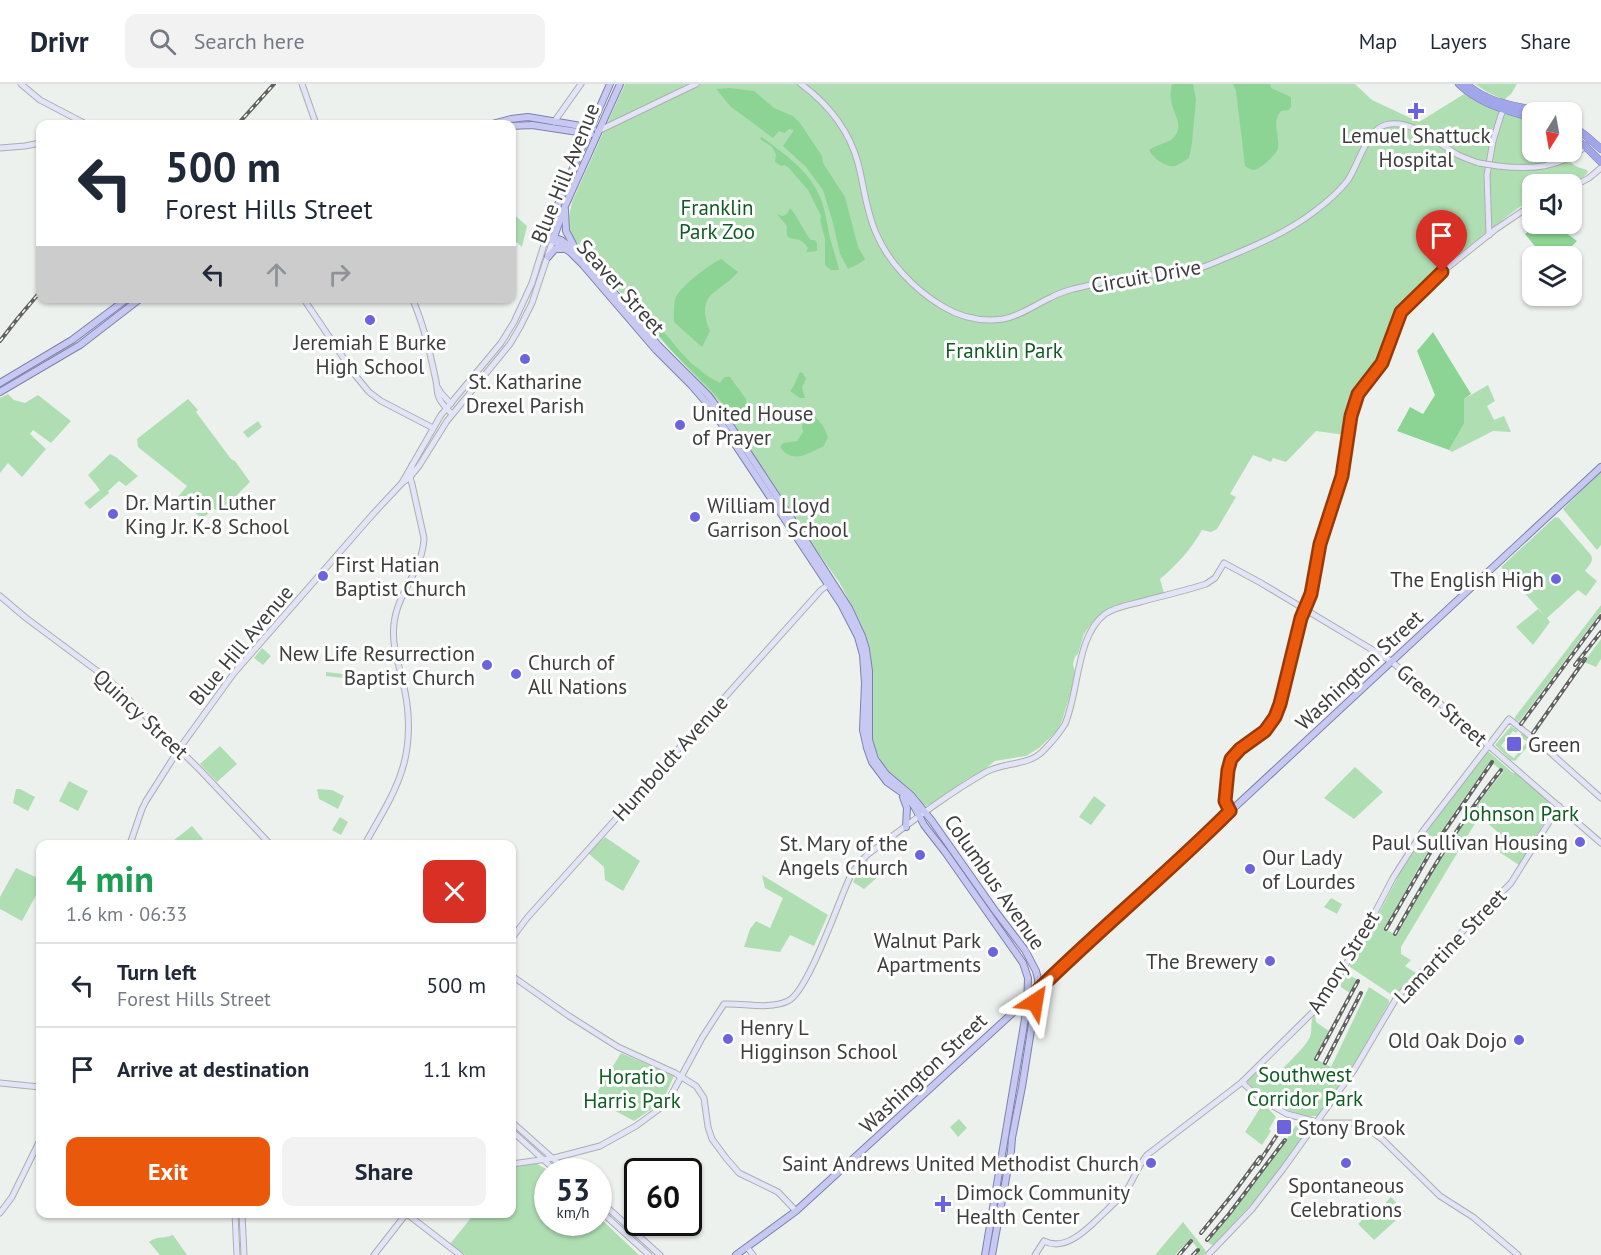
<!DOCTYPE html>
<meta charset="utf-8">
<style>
:root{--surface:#fff;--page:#f2f2f3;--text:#1f2937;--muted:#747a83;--line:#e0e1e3;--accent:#ea580c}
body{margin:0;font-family:"PT Sans",sans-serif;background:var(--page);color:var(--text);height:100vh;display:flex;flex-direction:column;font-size:22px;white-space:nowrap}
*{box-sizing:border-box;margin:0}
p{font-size:20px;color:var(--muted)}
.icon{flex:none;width:33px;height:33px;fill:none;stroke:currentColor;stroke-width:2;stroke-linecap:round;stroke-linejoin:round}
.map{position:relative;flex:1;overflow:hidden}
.details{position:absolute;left:36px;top:756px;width:480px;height:378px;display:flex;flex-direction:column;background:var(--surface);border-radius:12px;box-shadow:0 2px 4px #0004}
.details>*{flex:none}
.banner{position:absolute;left:36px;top:36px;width:480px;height:183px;border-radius:12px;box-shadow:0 2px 4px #0004;background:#fff;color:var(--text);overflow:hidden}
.needle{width:39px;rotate:191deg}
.tools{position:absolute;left:1522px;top:18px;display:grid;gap:12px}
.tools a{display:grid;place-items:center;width:60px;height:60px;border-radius:12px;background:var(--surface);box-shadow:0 2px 4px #0004;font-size:30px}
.speed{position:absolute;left:534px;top:1074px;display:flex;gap:12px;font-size:30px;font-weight:700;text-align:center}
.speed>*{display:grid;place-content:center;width:78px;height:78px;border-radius:50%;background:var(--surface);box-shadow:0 2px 4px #0004;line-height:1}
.speed small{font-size:15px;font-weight:400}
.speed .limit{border:3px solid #111;border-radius:9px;background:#fff;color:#111}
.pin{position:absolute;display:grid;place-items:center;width:51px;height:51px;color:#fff;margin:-62px -26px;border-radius:50% 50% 50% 0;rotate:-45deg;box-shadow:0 0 6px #0007}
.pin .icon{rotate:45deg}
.me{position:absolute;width:66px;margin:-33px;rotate:33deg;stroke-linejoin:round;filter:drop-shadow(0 0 4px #0008)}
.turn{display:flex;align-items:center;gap:21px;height:126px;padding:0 30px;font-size:27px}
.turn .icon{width:78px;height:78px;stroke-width:2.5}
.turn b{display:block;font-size:42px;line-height:51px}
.lanes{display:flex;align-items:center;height:57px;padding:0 30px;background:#0003;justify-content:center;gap:30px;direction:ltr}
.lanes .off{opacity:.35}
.round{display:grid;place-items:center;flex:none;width:63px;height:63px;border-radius:12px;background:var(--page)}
.overview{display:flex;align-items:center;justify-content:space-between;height:102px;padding:0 30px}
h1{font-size:36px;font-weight:600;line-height:45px;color:#1e9e55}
.button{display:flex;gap:12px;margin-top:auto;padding:12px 30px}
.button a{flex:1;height:69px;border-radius:12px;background:var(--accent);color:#fff;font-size:24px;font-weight:600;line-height:69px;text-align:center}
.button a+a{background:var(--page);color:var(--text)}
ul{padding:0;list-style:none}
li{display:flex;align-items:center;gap:18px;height:84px;padding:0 30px;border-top:2px solid var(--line)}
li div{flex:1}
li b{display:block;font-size:22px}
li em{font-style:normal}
header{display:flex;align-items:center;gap:36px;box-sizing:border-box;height:84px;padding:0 30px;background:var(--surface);border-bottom:2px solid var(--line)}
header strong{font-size:28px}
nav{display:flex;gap:33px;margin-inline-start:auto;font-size:21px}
.search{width:420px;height:54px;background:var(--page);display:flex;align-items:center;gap:15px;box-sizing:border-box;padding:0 21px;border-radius:12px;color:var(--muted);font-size:22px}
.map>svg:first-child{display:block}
.green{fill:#b0deb3;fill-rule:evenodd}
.forest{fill:#8cd493}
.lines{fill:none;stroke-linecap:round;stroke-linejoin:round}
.secondary-casing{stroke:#acafac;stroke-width:7}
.primary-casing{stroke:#7e81ac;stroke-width:8}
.highway-casing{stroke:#7e81ac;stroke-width:8}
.secondary{stroke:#e3e4f8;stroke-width:5}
.primary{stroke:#c7c9f2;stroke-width:6}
.highway{stroke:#a1a5e9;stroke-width:7}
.rail-casing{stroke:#606160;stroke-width:4}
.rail{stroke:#fff;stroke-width:1.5;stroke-dasharray:4.5;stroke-linecap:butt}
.secondary-bridge-casing{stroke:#acafac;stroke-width:7;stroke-linecap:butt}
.secondary-bridge{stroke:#e3e4f8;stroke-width:5}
.route-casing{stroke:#983908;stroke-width:15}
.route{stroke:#ea580c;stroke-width:10}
.poi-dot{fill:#6b64de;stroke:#fff;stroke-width:2}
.labels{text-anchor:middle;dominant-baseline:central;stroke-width:6;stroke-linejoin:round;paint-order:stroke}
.poi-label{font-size:21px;fill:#3c3d3c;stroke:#fff;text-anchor:start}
.street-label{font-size:21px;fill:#3c3d3c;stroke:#fff}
.park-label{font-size:21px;fill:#105d22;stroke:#fff}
</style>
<header>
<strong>Drivr</strong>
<div class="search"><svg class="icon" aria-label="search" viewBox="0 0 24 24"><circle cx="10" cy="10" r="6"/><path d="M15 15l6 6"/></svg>Search here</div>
<nav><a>Map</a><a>Layers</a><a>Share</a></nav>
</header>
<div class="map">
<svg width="1601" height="1171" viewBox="0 0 1601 1171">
<rect width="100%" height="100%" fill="#edf1ed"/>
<g class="green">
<path d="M625,0H1355L1372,16L1419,38L1464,10L1497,26L1533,37V68H1566C1567,79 1576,83 1587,86L1588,88C1577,105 1551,100 1533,100V116L1525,119C1500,138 1476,156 1452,175C1433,191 1413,205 1398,226C1387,241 1386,261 1378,277C1372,288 1362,296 1356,307C1349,320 1348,336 1345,351L1316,347L1286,378L1273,374L1271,378L1253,371L1230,410L1236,413L1217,445L1211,448L1202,446C1191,465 1177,481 1160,495L1164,509L1123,520L1106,526L1092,539L1084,550L1078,570L1075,573L1073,580L1075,588L1071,607L1062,637L1057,647L1039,664L1026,672L995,677L981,688L967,695L936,717L927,722L923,721L919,714L914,708L888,687L881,678L874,662L871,647L873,594L870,566L866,551L854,525L839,498L773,405L721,320L664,259L573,154C567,141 569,131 572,118Z"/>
<polygon points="1475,0 1517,0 1511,10 1504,16 1487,8"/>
<polygon points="512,129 527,142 522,163 512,154"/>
<polygon points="1488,301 1495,317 1487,322 1494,336 1504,332 1511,348 1493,347 1452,368 1449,366 1464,340 1464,315"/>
<polygon points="8,310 14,316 25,319 38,311 71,337 51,359 33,346 30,350 46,365 22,393 8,379 0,389 0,314"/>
<polygon points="188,315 198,326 196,328 231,375 235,377 250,398 219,429 213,424 203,435 177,414 187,402 138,363 137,355"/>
<polygon points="258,337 262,343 248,354 243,348"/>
<polygon points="110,370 116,373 138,392 126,402 119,397 108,407 109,409 90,425 84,419 100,406 88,391"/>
<polygon points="1601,387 1601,461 1597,466 1563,425"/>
<path d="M1555,433L1559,434L1591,471C1594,478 1589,481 1585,487L1597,497L1586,512L1578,506L1547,534L1550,538L1533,561L1516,543L1538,525L1545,532L1501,483Z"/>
<polygon points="1601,521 1601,528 1519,638 1515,635 1515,633"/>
<polygon points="1601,555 1601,575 1596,583 1584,578"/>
<polygon points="262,564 271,572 263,581 254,574"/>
<polygon points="326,588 370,593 369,597 326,592"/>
<polygon points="1511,642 1518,647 1516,649 1513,647 1501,662 1507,667 1507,669 1514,674 1527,658 1520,652 1522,649 1531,657 1530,660 1515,677 1511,676 1495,661"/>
<polygon points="220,662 237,680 217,698 200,680"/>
<path d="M1487,668H1489L1513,689H1515L1553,721V724L1519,781L1493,764L1502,752L1485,737L1491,736L1495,730L1494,725L1486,721L1401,863V870L1411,876L1405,882L1416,889L1395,910L1392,911L1350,883V880L1368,850L1400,789L1431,742ZM1490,677L1503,688C1461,738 1428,794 1397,851L1384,845L1421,779L1445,742Z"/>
<polygon points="1355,683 1383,708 1354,735 1324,714"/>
<polygon points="69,697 88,707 78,727 59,717"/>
<polygon points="16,705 20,705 35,713 28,727 13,719"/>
<polygon points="317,705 332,706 344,712 338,725 319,715"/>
<polygon points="1094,712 1106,721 1091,741 1079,733"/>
<polygon points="340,733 348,738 341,751 332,746"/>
<polygon points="192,742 203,755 196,760 169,760"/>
<polygon points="605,753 640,777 623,807 605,796 604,783 588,769"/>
<polygon points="867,776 880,791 864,805 853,798 861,782"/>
<polygon points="16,784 40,795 40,804 22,837 0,825 0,813"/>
<polygon points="762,791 828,831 814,862 790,851 780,868 744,863 750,845 756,837 770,844 783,814 765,804"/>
<polygon points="1331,814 1342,820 1337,830 1324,823"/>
<polygon points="1346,888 1357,896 1350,909 1336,900 1343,889"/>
<path d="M1369,903L1389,916V919L1357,975L1318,1032H1305L1282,1024L1268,1017L1248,999V996L1259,986L1270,997C1281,986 1304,965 1310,953C1313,945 1309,937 1315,930L1316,938L1329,947L1314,974L1331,983Z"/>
<polygon points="621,969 674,992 662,1018 634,1037 593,1015"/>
<polygon points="1262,1021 1269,1025 1276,1033 1269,1045 1271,1047 1262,1061 1245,1048"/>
<polygon points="959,1035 967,1044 958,1053 950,1043"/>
<polygon points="1306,1039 1309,1044 1262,1109 1213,1161 1210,1160 1207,1157 1273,1075 1297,1040"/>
<polygon points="536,1079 549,1087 548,1088 548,1138 598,1138 599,1133 639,1171 465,1171 450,1160 474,1130 512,1130 512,1083"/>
<polygon points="1391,1113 1405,1128 1374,1156 1358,1140 1370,1128 1374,1131"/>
<polygon points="1183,1138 1206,1167 1204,1171 1195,1171 1199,1166 1190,1155 1175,1171 1155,1171"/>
<path d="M173,1151L187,1171H160L149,1158C159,1151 163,1155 173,1151Z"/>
</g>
<g class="forest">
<path d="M1172,0H1193L1196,15L1195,27L1192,59L1189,74C1185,76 1179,81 1175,82C1166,84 1152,73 1149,66C1156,61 1164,60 1171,56C1187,44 1172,29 1171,15C1170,10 1171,5 1172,0Z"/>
<path d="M1233,0H1270L1271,4L1291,13V23L1289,26L1281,27C1271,39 1280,51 1278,64C1277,70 1260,86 1254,86C1251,86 1248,84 1245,82L1236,7Z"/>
<path d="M730,4L754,7L774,24L793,32L800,39L822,72L823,79L845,113L858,163L865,175C863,178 852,183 848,185L840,170L833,139L823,106L806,83L783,62L794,46L789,45L785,49L779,47L773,54L731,23L716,5Z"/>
<path d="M762,53C784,70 809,86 820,113C826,127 827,141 830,154C833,165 837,176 839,186H831L825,181V155L820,136L821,132L808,106L788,83L784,81L781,82L775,78L776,70L772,63L760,55Z"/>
<path d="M790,124C799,134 803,147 811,156H815L817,159V167L806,168L808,164C806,162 804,158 801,157C792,152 785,159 787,142L777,130L783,132L787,130Z"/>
<polygon points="1539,140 1554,140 1577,157 1562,172 1543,172 1525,150"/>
<path d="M721,175L738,188C718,211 695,208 710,247L702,263L674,238C674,231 673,220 676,213C681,202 710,180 721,175Z"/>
<path d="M650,229L653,232V237L669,254L677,264L692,280L709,293L720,299C723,295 723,292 730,293L746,315L748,333L742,329L728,326L712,307L672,267L649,239Z"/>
<polygon points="1433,248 1471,310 1464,315 1464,340 1449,366 1397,347 1410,323 1423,330 1435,311 1417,267"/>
<path d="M800,288L803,289L806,295L802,303L805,314H800L790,307C796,301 796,294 800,288Z"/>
<path d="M814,332C821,338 825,344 828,353L824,362C809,369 793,381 780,363L783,359L797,357L803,348L802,341L806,338L809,333Z"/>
</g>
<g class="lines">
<g class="secondary-casing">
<g id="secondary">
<polyline points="21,0 40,16 86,40"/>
<polyline points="302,0 316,40"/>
<path d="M801,0C828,20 849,46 858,79C864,102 866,127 876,149C888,178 915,206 942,222C960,233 982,238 1003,235C1021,232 1036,220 1052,213C1059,209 1066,207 1073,205C1098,199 1123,194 1149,191C1161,190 1173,190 1185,188C1198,186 1211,180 1223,175C1255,162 1288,148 1315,127C1327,118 1339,108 1348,96C1358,81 1367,46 1385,41C1411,34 1437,59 1458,71C1465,74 1472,77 1479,79"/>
<polyline points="554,38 581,0"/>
<polyline points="598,47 696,0"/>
<polyline points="0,64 25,62 40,59"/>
<path d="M1498,82C1531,86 1560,84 1586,62"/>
<polyline points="1572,103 1589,94 1601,84"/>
<polyline points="1489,151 1487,91 1493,57 1501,31 1505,23"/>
<polyline points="303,214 355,291 369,308 381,317 433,344"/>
<path d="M412,214C424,241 430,269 436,297C437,302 437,307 438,311C440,319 447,325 452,330"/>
<polyline points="438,304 441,309 451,320"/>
<polyline points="403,397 441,331 501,259 514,238 532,199 547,151"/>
<polyline points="0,512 26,534 108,595 200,686 270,760"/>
<polyline points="1230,727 1225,717 1228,686 1231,675 1240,665 1265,647 1275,633 1280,620 1301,534 1311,510 1321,461 1342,392 1351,332 1358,310 1380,284 1387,267 1397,236 1401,228 1407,220 1442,188 1496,145 1533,120"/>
<polyline points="130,760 142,725 146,717 179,665 234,589 373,430 402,399 410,393 419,382 447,337 510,260 520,243 532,219 553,156"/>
<path d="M365,760C378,736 394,712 402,686C410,662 410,632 405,608C401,585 391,564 394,540C397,509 423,486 424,454L412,400L410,393L412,381"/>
<polyline points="512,854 527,834 821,506 831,499"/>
<polyline points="512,892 569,932 618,963 675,989 696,1002 704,1014 708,1043 712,1055 726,1074 739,1089 778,1108 796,1127"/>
<polyline points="1243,997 1245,1001 1262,1016 1287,1030 1321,1039 1356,1039 1368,1045 1383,1056 1440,1112 1473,1133 1518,1171"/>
<polyline points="0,999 40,1003"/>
<polyline points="512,1038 568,1088"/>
<polyline points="512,1047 557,1088"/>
<path d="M512,1080L554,1074L600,1062L636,1042L659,1025L669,1015L702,954L724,920C745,919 768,926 788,917C808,908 839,816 850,793C854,785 860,778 867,771C906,742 944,712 986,688C1004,678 1027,682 1042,668C1050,660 1059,650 1065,640C1079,608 1076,552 1105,530C1115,523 1128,521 1140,518C1162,512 1184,507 1206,500L1215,494L1224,479L1261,499L1391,577L1601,759"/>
<polyline points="598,1115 660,1171"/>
<polyline points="598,1125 649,1171"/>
<polyline points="0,1129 12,1113 40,1056"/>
<polyline points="235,1130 237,1171"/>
<polyline points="242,1130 244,1171"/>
<polyline points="407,1130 460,1171"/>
<polyline points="747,1163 753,1171"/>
<polyline points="374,1171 406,1130"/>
<path d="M1035,1171L1044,1157C1067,1169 1091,1141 1106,1127C1113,1120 1120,1114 1126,1107C1134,1095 1138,1082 1147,1071L1241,999L1313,928L1330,905L1358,861L1393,794L1423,747L1509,635L1544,663L1601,714"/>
<polyline points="1208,1171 1252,1125 1283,1085 1354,986 1397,913 1511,799 1559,722"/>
</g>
</g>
<g class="primary-casing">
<g id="primary">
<polyline points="492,40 511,35 528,33 593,44"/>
<polyline points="512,42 532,41 591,50"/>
<polyline points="565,126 566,147 574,162"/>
<polyline points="547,151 561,156 584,173 658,261 708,311 726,335 793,437 849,524 862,552 866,565 869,587 869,656 875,675 886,690 911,711 932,737 996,828 1025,866 1036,887 1038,895 1038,902 1022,1003 1012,1054 1011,1067 992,1171"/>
<polyline points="547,151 563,107 610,0"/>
<polyline points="549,154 570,168 583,181 656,266 692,302 711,324 841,520 858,553 863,571 865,599 863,646 867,664 872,678 887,698 904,710 914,722 924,741 945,768 1023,879 1028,894 1027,923 985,1171"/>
<polyline points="553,156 565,122 620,0"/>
<polyline points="548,173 555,165 565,165"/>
<polyline points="0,299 72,256 128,214"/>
<polyline points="0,308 80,261 141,214"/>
<polyline points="903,713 907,724 906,743"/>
<polyline points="1039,905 1601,383"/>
<polyline points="736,1171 796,1127 1029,914"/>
</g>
</g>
<g class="highway-casing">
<g id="highway">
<path d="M1459,0C1480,20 1506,26 1533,34"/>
<path d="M1466,0C1491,21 1512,20 1541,28"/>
<polyline points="1572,42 1585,51 1601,65"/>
<polyline points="1572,53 1585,62 1601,78"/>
</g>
</g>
<use href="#secondary" class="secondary"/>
<use href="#primary" class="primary"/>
<use href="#highway" class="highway"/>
<g class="rail-casing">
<g id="rail">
<polyline points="238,40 274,0"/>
<polyline points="0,257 18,234 40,208"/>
<polyline points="1575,581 1601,548"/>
<polyline points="1521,640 1601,532"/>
<polyline points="1533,649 1585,575"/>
<polyline points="1386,845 1434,762 1492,678"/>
<path d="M1395,850C1427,793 1460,737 1501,686"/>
<polyline points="1316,975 1358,897"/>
<polyline points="1325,979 1361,909"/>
<polyline points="1258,1080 1277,1051"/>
<polyline points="1201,1149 1232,1111 1260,1073"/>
<polyline points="1207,1156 1229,1130 1285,1056"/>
<polyline points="1179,1171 1191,1157"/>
<polyline points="1193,1171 1198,1166"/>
</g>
</g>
<use href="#rail" class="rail"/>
<g class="secondary-bridge-casing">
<polyline id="secondary-bridge" points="1479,79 1498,82"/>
</g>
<use href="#secondary-bridge" class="secondary-bridge"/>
</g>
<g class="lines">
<g class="route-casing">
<path id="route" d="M1035,918L1038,906C1100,845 1168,789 1230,727L1225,717L1228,686L1231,675L1240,665L1265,647L1275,633L1280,620L1301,534L1311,510L1320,460L1342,392L1351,332L1358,310L1382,279L1401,228L1442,188"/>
</g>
<use href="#route" class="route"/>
</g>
<g class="poi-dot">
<path d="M1413 18h6v6h6v6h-6v6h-6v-6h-6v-6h6z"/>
<circle cx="370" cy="236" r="6"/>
<circle cx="525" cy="275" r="6"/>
<circle cx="680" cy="341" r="6"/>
<circle cx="113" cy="430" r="6"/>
<circle cx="695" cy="433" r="6"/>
<circle cx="323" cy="492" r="6"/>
<circle cx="1556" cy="495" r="6"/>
<circle cx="487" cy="581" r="6"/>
<circle cx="516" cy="590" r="6"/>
<rect x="1506" y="652" width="16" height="16" rx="3"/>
<circle cx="1580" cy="758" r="6"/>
<circle cx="920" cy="771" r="6"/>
<circle cx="1250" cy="785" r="6"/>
<circle cx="993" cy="868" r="6"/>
<circle cx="1270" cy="877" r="6"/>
<circle cx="728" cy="955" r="6"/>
<circle cx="1519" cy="956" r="6"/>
<rect x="1276" y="1035" width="16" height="16" rx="3"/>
<circle cx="1151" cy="1079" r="6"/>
<circle cx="1346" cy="1079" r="6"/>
<path d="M940 1111h6v6h6v6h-6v6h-6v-6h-6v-6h6z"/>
</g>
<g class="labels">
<g class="poi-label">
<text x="1416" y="51" text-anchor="middle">Lemuel Shattuck<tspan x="1416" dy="24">Hospital</tspan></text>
<text x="370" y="258" text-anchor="middle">Jeremiah E Burke<tspan x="370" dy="24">High School</tspan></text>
<text x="525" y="297" text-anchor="middle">St. Katharine<tspan x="525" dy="24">Drexel Parish</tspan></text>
<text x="692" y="329">United House<tspan x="692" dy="24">of Prayer</tspan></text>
<text x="125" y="418">Dr. Martin Luther<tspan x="125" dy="24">King Jr. K-8 School</tspan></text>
<text x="707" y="421">William Lloyd<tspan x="707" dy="24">Garrison School</tspan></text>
<text x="335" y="480">First Hatian<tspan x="335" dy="24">Baptist Church</tspan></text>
<text x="1544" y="495" text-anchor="end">The English High</text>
<text x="475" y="569" text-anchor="end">New Life Resurrection<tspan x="475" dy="24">Baptist Church</tspan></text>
<text x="528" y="578">Church of<tspan x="528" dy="24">All Nations</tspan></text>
<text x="1528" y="660">Green</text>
<text x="1568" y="758" text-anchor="end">Paul Sullivan Housing</text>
<text x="908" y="759" text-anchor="end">St. Mary of the<tspan x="908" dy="24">Angels Church</tspan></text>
<text x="1262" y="773">Our Lady<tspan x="1262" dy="24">of Lourdes</tspan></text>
<text x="981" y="856" text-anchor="end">Walnut Park<tspan x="981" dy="24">Apartments</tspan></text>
<text x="1258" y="877" text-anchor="end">The Brewery</text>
<text x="740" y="943">Henry L<tspan x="740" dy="24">Higginson School</tspan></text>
<text x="1507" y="956" text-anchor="end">Old Oak Dojo</text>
<text x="1298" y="1043">Stony Brook</text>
<text x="1139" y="1079" text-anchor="end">Saint Andrews United Methodist Church</text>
<text x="1346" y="1101" text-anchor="middle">Spontaneous<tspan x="1346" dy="24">Celebrations</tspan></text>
<text x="956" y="1108">Dimock Community<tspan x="956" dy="24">Health Center</tspan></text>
</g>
<g class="street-label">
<text transform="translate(565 89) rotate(-68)">Blue Hill Avenue</text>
<text transform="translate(1146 192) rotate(-10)">Circuit Drive</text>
<text transform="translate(621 203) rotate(48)">Seaver Street</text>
<text transform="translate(241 561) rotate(-50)">Blue Hill Avenue</text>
<text transform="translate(1359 586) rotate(-43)">Washington Street</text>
<text transform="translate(1442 621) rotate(41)">Green Street</text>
<text transform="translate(141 630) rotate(43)">Quincy Street</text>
<text transform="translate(670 674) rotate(-48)">Humboldt Avenue</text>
<text transform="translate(995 798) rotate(55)">Columbus Avenue</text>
<text transform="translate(1450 862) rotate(-46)">Lamartine Street</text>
<text transform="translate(1343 878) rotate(-58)">Amory Street</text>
<text transform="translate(923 989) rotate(-43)">Washington Street</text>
</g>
<g class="park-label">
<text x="717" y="123">Franklin<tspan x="717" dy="24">Park Zoo</tspan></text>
<text x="1004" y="266">Franklin Park</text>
<text x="1521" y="729">Johnson Park</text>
<text x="1305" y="990">Southwest<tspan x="1305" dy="24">Corridor Park</tspan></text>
<text x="632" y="992">Horatio<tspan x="632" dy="24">Harris Park</tspan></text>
</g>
</g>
</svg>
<div class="tools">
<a><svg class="needle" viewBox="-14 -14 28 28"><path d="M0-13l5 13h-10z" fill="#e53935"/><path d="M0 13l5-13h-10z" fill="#747a83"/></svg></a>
<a><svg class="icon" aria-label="sound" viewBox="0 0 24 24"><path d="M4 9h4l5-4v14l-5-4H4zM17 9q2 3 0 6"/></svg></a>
<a><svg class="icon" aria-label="layers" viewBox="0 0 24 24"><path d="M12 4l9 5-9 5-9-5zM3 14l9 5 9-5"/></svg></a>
</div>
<div class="speed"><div>53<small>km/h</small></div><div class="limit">60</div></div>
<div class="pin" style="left:1442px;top:188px;background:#d93025"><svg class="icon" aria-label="arrive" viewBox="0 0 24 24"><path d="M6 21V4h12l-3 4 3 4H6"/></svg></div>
<svg class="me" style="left:1035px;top:918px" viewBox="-20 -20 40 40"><path d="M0-17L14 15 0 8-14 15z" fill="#ea580c" stroke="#fff" stroke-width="4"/></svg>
<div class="banner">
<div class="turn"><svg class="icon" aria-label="left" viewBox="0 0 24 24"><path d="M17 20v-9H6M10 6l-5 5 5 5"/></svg><div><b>500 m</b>Forest Hills Street</div></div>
<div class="lanes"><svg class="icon" aria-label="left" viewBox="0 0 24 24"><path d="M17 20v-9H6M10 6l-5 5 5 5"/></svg><svg class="icon off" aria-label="ahead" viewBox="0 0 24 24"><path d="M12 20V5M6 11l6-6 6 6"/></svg><svg class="icon off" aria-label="right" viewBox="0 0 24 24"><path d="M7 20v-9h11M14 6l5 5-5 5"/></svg></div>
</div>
<section class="details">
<div class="overview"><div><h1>4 min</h1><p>1.6 km · 06:33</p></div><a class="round" style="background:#d93025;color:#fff"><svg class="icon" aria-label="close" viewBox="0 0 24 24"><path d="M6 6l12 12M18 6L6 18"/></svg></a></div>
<ul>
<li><svg class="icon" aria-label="left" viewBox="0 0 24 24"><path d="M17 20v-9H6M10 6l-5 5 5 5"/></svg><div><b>Turn left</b><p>Forest Hills Street</p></div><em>500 m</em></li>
<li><svg class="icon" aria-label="arrive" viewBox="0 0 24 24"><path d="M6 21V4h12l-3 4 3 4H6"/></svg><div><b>Arrive at destination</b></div><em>1.1 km</em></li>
</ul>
<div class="button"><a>Exit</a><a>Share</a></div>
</section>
</div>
